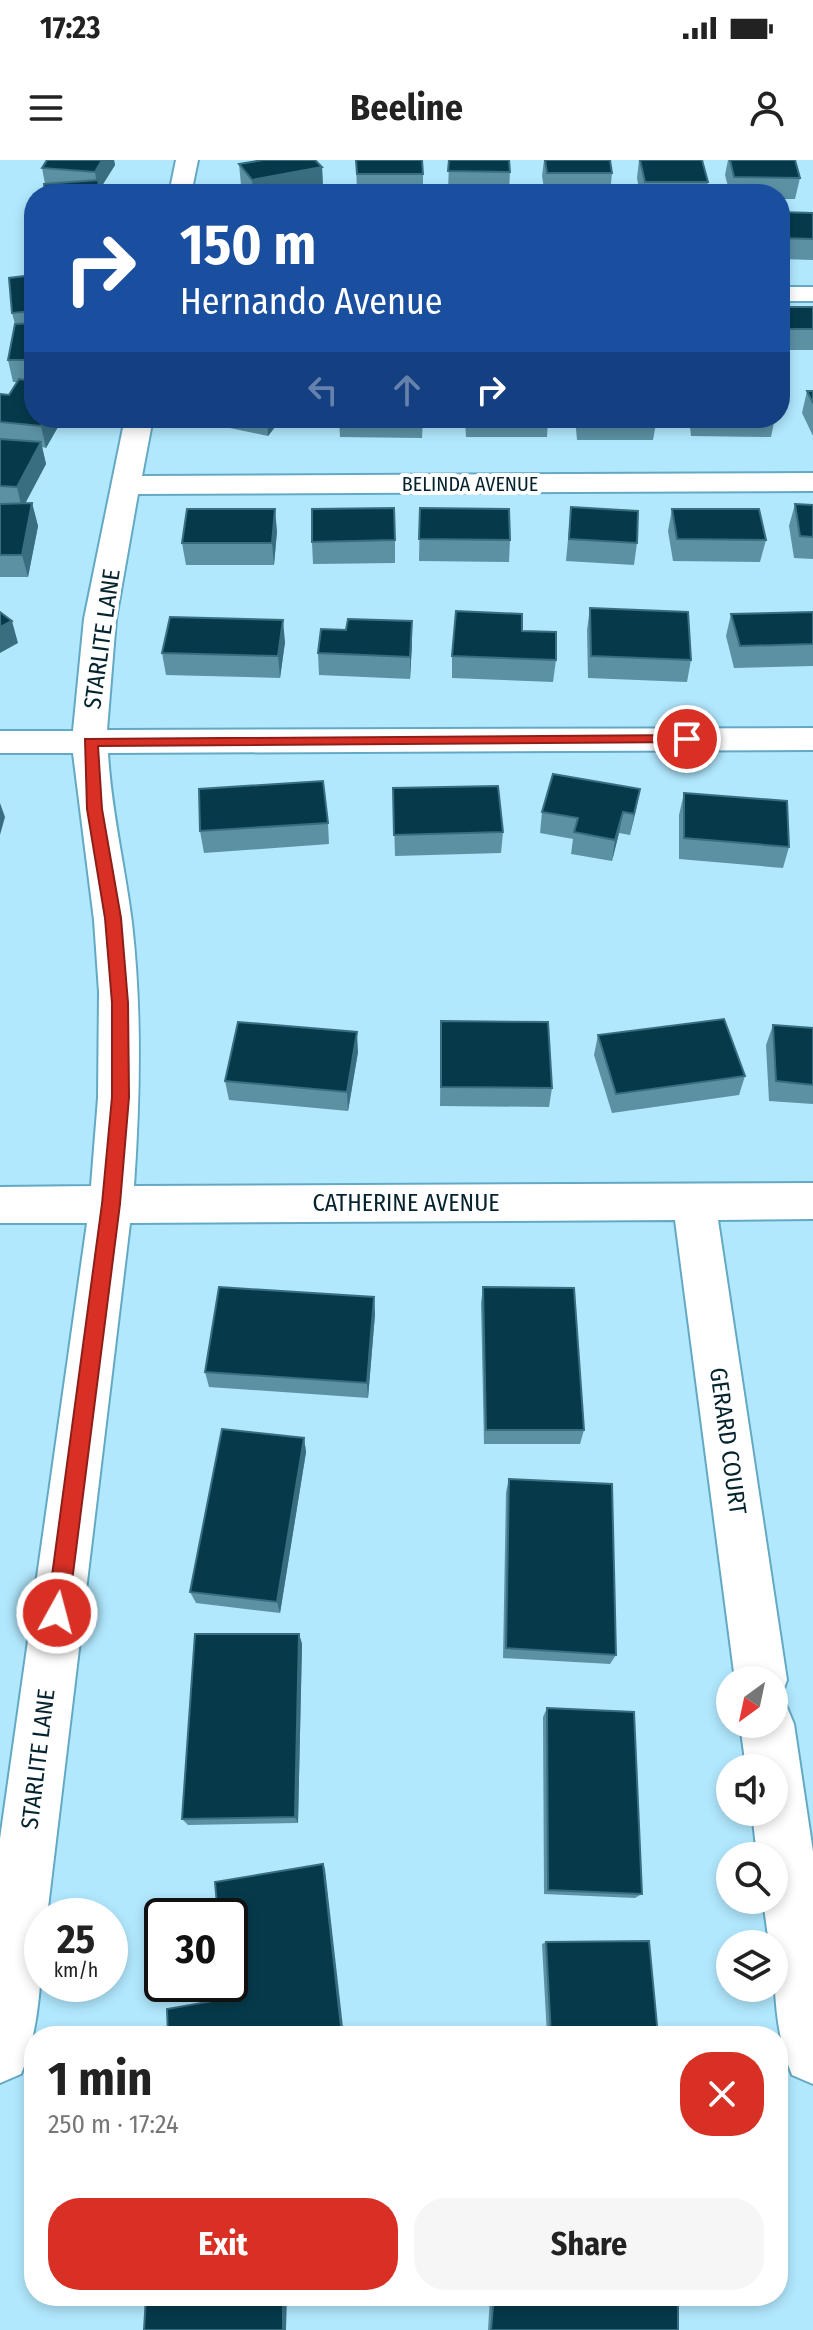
<!DOCTYPE html>
<meta charset="utf-8">
<style>
:root{--surface:#fff;--page:#f6f6f6;--text:#222;--muted:#767676;--accent:#d93025}
body{margin:0;font-family:"Fira Sans Condensed",sans-serif;background:var(--page);color:var(--text);height:100vh;display:flex;flex-direction:column;font-size:30px;white-space:nowrap}
*{box-sizing:border-box;margin:0}
p{font-size:26px;color:var(--muted)}
.icon{flex:none;width:44px;height:44px;fill:none;stroke:currentColor;stroke-width:2;stroke-linecap:round;stroke-linejoin:round}
.map{position:relative;flex:1;overflow:hidden}
.side{position:absolute;left:24px;top:1866px;width:764px;height:280px;display:flex;flex-direction:column;background:var(--surface);border-radius:32px;box-shadow:0 4px 12px #0003}
.side>*{flex:none}
.guide{position:absolute;left:24px;top:24px;width:766px;height:244px;border-radius:32px;box-shadow:0 4px 12px #0003;background:#1a4fa0;color:#fff;overflow:hidden}
.needle{width:52px;rotate:213deg}
.fabs{position:absolute;left:716px;top:1506px;display:grid;gap:16px}
.fabs a{display:grid;place-items:center;width:72px;height:72px;border-radius:50%;background:var(--surface);box-shadow:0 4px 12px #0003;font-size:40px}
.speed{position:absolute;left:24px;top:1738px;display:flex;gap:16px;font-size:40px;font-weight:700;text-align:center}
.speed>*{display:grid;place-content:center;width:104px;height:104px;border-radius:50%;background:var(--surface);box-shadow:0 4px 12px #0003;line-height:1}
.speed small{font-size:20px;font-weight:400}
.speed .limit{border:4px solid #111;border-radius:12px;background:#fff;color:#111}
.pin{position:absolute;display:grid;place-items:center;width:68px;height:68px;color:#fff;margin:-34px;border:4px solid #fff;border-radius:50%;box-shadow:0 2px 8px #0007}
.me{position:absolute;width:88px;margin:-44px;rotate:7deg;stroke-linejoin:round;filter:drop-shadow(0 0 6px #0008)}
.turn{display:flex;align-items:center;gap:28px;height:168px;padding:0 24px;font-size:36px}
.turn .icon{width:104px;height:104px;stroke-width:2.5}
.turn b{display:block;font-size:56px;line-height:68px}
.lanes{display:flex;align-items:center;height:76px;padding:0 24px;background:#0003;justify-content:center;gap:40px;direction:ltr}
.lanes .off{opacity:.35}
.round{display:grid;place-items:center;flex:none;width:84px;height:84px;border-radius:32px;background:var(--page)}
.head{display:flex;align-items:center;justify-content:space-between;height:136px;padding:0 24px}
h1{font-size:48px;font-weight:700;line-height:60px}
.primary-button{display:flex;gap:16px;margin-top:auto;padding:16px 24px}
.primary-button a{flex:1;height:92px;border-radius:32px;background:var(--accent);color:#fff;font-size:32px;font-weight:700;line-height:92px;text-align:center}
.primary-button a+a{background:var(--page);color:var(--text)}
.status{display:flex;justify-content:space-between;align-items:center;height:56px;padding:0 40px;background:var(--surface);direction:ltr}
.status svg{height:22px;fill:currentColor}
header{display:flex;justify-content:space-between;align-items:center;height:104px;padding:0 24px;background:var(--surface);font-size:36px;font-weight:700}
.map>svg:first-child{display:block}
.lines{fill:none;stroke-linecap:round;stroke-linejoin:round}
.minor-casing{stroke:#64a9c4;stroke-width:4}
.minor{fill:#fff;fill-rule:evenodd}
.wall{fill:#5c91a4}
.shaded-wall{fill:#396e81}
.building{fill:#063a4b;stroke:#396e81;stroke-width:2}
.route{fill:#d93025;stroke:#8d1f18;stroke-width:2}
.labels{text-anchor:middle;dominant-baseline:central;stroke-width:8;stroke-linejoin:round;paint-order:stroke}
.far-street-label{font-size:20px;fill:#05232e;stroke:#fff}
.street-label{font-size:24px;fill:#05232e;stroke:#fff}
</style>
<div class="status"><b>17:23</b><svg viewBox="0 0 49 12"><path d="M0 12V9h3v3zM5 12V6h3v6zM10 12V3h3v9zM15 12V0h3v12zM26 1h20v11H26zM47 4h2v5h-2z"/></svg></div>
<header><svg class="icon" aria-label="menu" viewBox="0 0 24 24"><path d="M4 6h16M4 12h16M4 18h16"/></svg>Beeline<svg class="icon" aria-label="person" viewBox="0 0 24 24"><circle cx="12" cy="8" r="4"/><path d="M4 21q1-7 8-7t8 7"/></svg></header>
<div class="map">
<svg width="813" height="2170" viewBox="0 0 813 2170">
<rect width="100%" height="100%" fill="#b1e8fe"/>
<g class="lines">
<g class="minor-casing">
<g id="minor">
<polygon points="176,0 198,0 191,34 169,34"/>
<rect x="780" y="127" width="33" height="14"/>
<path d="M125,258H153L142,316L813,313V331L138,334L116,459L107,570L813,568V590L108,593C111,650 125,706 132,763C142,850 140,938 134,1026L813,1023V1059L718,1060L787,1520L780,1539L775,1541L786,1545L794,1564L813,1692V1924L792,1915C775,1874 774,1828 774,1784H769L763,1740H774V1696H757L752,1652H774V1608H746L740,1564H774V1520H735L675,1060L130,1063L47,1756H42C42,1807 41,1867 21,1914L0,1923V1679L87,1063H0V1027L91,1026L98,938L99,832L94,760L73,593H0V571H73L84,459Z"/>
</g>
</g>
<use href="#minor" class="minor"/>
</g>
<g class="wall">
<polygon points="47,0 114,0 115,5 100,29 45,24 42,8"/>
<polygon points="356,0 423,14 423,34 357,34"/>
<polygon points="449,0 510,12 509,33 448,32"/>
<polygon points="544,0 610,0 612,13 610,34 545,34 542,16"/>
<polygon points="639,0 702,0 708,22 706,34 640,34 637,18"/>
<polygon points="728,0 795,0 800,18 795,39 780,39 780,34 730,34 725,15"/>
<polygon points="239,4 322,7 323,28 291,34 248,34 241,25"/>
<polygon points="780,52 813,53 813,100 780,99"/>
<polygon points="34,115 34,258 63,258 46,288 42,287 46,304 25,344 32,343 38,366 28,417 0,417 0,234 9,235 17,222 13,222 8,200 15,164 12,153"/>
<rect x="780" y="147" width="33" height="43"/>
<polygon points="807,231 813,231 813,276 802,253"/>
<polygon points="210,258 282,258 268,276 211,264"/>
<polygon points="339,258 423,258 422,278 340,277"/>
<polygon points="465,258 548,258 547,277 466,277"/>
<polygon points="575,258 657,258 653,280 577,280"/>
<polygon points="689,258 775,258 771,277 691,276"/>
<polygon points="795,344 813,345 813,399 794,398 789,366"/>
<polygon points="571,347 637,383 634,405 566,401"/>
<polygon points="420,348 510,380 509,402 419,401"/>
<polygon points="672,349 766,380 760,402 673,401 668,371"/>
<polygon points="277,371 274,405 186,405 182,383"/>
<polygon points="395,380 395,403 313,404 312,382"/>
<polygon points="590,448 691,500 687,522 588,518 587,470"/>
<polygon points="813,452 813,506 734,508 726,476 731,454"/>
<polygon points="522,471 556,500 553,522 452,518 452,496"/>
<polygon points="285,482 280,518 166,515 162,493"/>
<polygon points="412,483 410,519 319,515 318,493"/>
<polygon points="393,628 503,672 501,693 395,696"/>
<polygon points="640,629 630,675 619,673 612,701 571,694 573,679 540,673 542,652"/>
<polygon points="684,633 789,687 783,708 679,699 679,655"/>
<polygon points="328,663 329,684 204,693 200,671"/>
<polygon points="441,861 552,928 549,947 440,946"/>
<polygon points="773,865 813,868 813,944 769,941 766,885"/>
<polygon points="598,875 745,916 739,935 612,953 594,895"/>
<polygon points="358,892 348,951 229,940 225,921"/>
<polygon points="483,1127 584,1270 580,1284 484,1284 481,1143"/>
<polygon points="374,1137 375,1154 368,1238 209,1227 205,1212"/>
<polygon points="304,1278 306,1292 280,1453 196,1443 190,1432"/>
<polygon points="509,1319 616,1495 610,1504 503,1498 506,1332"/>
<polygon points="299,1474 302,1484 298,1663 188,1665 182,1659"/>
<polygon points="547,1548 642,1734 635,1738 544,1734 543,1557"/>
<polygon points="546,1782 658,1876 547,1876 542,1784"/>
<polygon points="490,2136 678,2136 678,2170 488,2170"/>
</g>
<g class="shaded-wall">
<polygon points="102,0 114,0 115,5 98,32 95,12"/>
<polygon points="322,7 323,28 291,34 253,34 252,20"/>
<polygon points="45,258 63,258 46,288 41,266"/>
<polygon points="267,258 282,258 268,276"/>
<polygon points="41,282 46,304 22,349 17,327"/>
<polygon points="32,343 38,366 28,417 22,395"/>
<polygon points="275,349 277,371 274,405 272,383"/>
<polygon points="283,460 285,482 280,518 278,496"/>
<polygon points="12,461 18,483 0,493 0,467"/>
<polygon points="412,461 412,483 410,519 410,497"/>
<polygon points="640,629 636,650 630,675 634,654"/>
<polygon points="0,643 5,657 0,675"/>
<polygon points="623,652 619,673 612,701 615,680"/>
<polygon points="357,872 358,892 348,951 347,932"/>
<polygon points="374,1137 375,1154 368,1238 367,1223"/>
<polygon points="304,1278 306,1292 280,1453 277,1442"/>
<polygon points="299,1474 302,1484 298,1663 295,1657"/>
<polygon points="323,1704 325,1709 344,1876 342,1876"/>
<polygon points="283,2136 287,2136 286,2170 283,2170"/>
</g>
<g class="building">
<polygon points="47,0 102,0 95,12 42,8"/>
<polygon points="263,0 315,0 322,7 252,20 239,4"/>
<polygon points="356,0 422,0 423,14 357,14"/>
<polygon points="449,0 509,0 510,12 448,11"/>
<polygon points="545,0 610,0 612,13 547,13"/>
<polygon points="640,0 702,0 708,22 645,22"/>
<polygon points="730,0 795,0 800,18 734,17"/>
<polygon points="98,20 100,34 45,34 44,24"/>
<polygon points="780,52 813,53 813,79 780,78"/>
<polygon points="34,115 34,151 12,153 9,118"/>
<rect x="780" y="147" width="33" height="22"/>
<polygon points="34,163 34,200 8,200 15,164"/>
<polygon points="19,219 34,221 34,258 45,258 41,266 0,262 0,234 9,235"/>
<polygon points="807,231 813,231 813,243"/>
<polygon points="0,279 41,282 17,327 0,326"/>
<polygon points="32,343 22,395 0,395 0,344"/>
<polygon points="795,344 813,345 813,377 800,376"/>
<polygon points="571,347 638,351 637,383 569,379"/>
<polygon points="394,348 395,380 312,382 312,349"/>
<polygon points="420,348 509,349 510,380 419,379"/>
<polygon points="187,349 275,349 272,383 182,383"/>
<polygon points="672,349 759,349 766,380 677,379"/>
<polygon points="590,448 688,452 691,500 591,496"/>
<polygon points="456,451 522,454 522,471 556,472 556,500 452,496"/>
<polygon points="0,452 12,461 0,467"/>
<polygon points="813,452 813,484 740,486 731,454"/>
<polygon points="170,457 283,460 278,496 162,493"/>
<polygon points="348,459 412,461 410,497 318,493 321,469 346,470"/>
<polygon points="553,614 640,629 634,654 623,652 615,680 574,672 578,658 542,652"/>
<polygon points="323,621 328,663 200,671 199,629"/>
<polygon points="498,626 503,672 394,675 393,628"/>
<polygon points="684,633 787,641 789,687 684,678"/>
<polygon points="724,859 745,916 616,934 598,875"/>
<polygon points="441,861 548,862 552,928 441,927"/>
<polygon points="238,862 357,872 347,932 225,921"/>
<polygon points="773,865 813,868 813,925 776,921"/>
<polygon points="219,1127 374,1137 367,1223 205,1212"/>
<polygon points="483,1127 574,1128 584,1270 486,1270"/>
<polygon points="222,1269 304,1278 277,1442 190,1432"/>
<polygon points="509,1319 612,1324 616,1495 506,1488"/>
<polygon points="195,1474 299,1474 295,1657 182,1659"/>
<polygon points="547,1548 634,1552 642,1734 548,1730"/>
<polygon points="323,1704 342,1876 168,1876 167,1849 224,1839 223,1824 230,1824 230,1756 218,1756 215,1722"/>
<polygon points="649,1781 658,1876 551,1876 546,1782"/>
<polygon points="146,2136 283,2136 283,2170 144,2170"/>
<polygon points="494,2136 678,2136 678,2170 491,2170"/>
</g>
<polygon class="route" points="687,575 694,579 692,582 98,586 102,649 121,758 128,843 129,937 120,1044 68,1453 65,1461 57,1464 50,1461 47,1453 102,1044 112,937 112,843 105,758 87,649 85,579"/>
<g class="labels">
<g class="far-street-label">
<text x="470" y="324">BELINDA AVENUE</text>
</g>
<g class="street-label">
<text transform="translate(102 479) rotate(-82)">STARLITE LANE</text>
<text x="406" y="1043">CATHERINE AVENUE</text>
<text transform="translate(728 1281) rotate(82)">GERARD COURT</text>
<text transform="translate(38 1599) rotate(-83)">STARLITE LANE</text>
</g>
</g>
</svg>
<div class="fabs">
<a><svg class="needle" viewBox="-14 -14 28 28"><path d="M0-13l5 13h-10z" fill="#e53935"/><path d="M0 13l5-13h-10z" fill="#767676"/></svg></a>
<a><svg class="icon" aria-label="sound" viewBox="0 0 24 24"><path d="M4 9h4l5-4v14l-5-4H4zM17 9q2 3 0 6"/></svg></a>
<a><svg class="icon" aria-label="search" viewBox="0 0 24 24"><circle cx="10" cy="10" r="6"/><path d="M15 15l6 6"/></svg></a>
<a><svg class="icon" aria-label="layers" viewBox="0 0 24 24"><path d="M12 4l9 5-9 5-9-5zM3 14l9 5 9-5"/></svg></a>
</div>
<div class="speed"><div>25<small>km/h</small></div><div class="limit">30</div></div>
<div class="pin" style="left:687px;top:579px;background:#d93025"><svg class="icon" aria-label="arrive" viewBox="0 0 24 24"><path d="M6 21V4h12l-3 4 3 4H6"/></svg></div>
<svg class="me" style="left:57px;top:1453px" viewBox="-20 -20 40 40"><circle r="17" fill="#d93025" stroke="#fff" stroke-width="3"/><path d="M0-11L8 9 0 5-8 9z" fill="#fff"/></svg>
<div class="guide">
<div class="turn"><svg class="icon" aria-label="right" viewBox="0 0 24 24"><path d="M7 20v-9h11M14 6l5 5-5 5"/></svg><div><b>150 m</b>Hernando Avenue</div></div>
<div class="lanes"><svg class="icon off" aria-label="left" viewBox="0 0 24 24"><path d="M17 20v-9H6M10 6l-5 5 5 5"/></svg><svg class="icon off" aria-label="ahead" viewBox="0 0 24 24"><path d="M12 20V5M6 11l6-6 6 6"/></svg><svg class="icon" aria-label="right" viewBox="0 0 24 24"><path d="M7 20v-9h11M14 6l5 5-5 5"/></svg></div>
</div>
<section class="side">
<div class="head"><div><h1>1 min</h1><p>250 m · 17:24</p></div><a class="round" style="background:#d93025;color:#fff"><svg class="icon" aria-label="close" viewBox="0 0 24 24"><path d="M6 6l12 12M18 6L6 18"/></svg></a></div>
<div class="primary-button"><a>Exit</a><a>Share</a></div>
</section>
</div>
